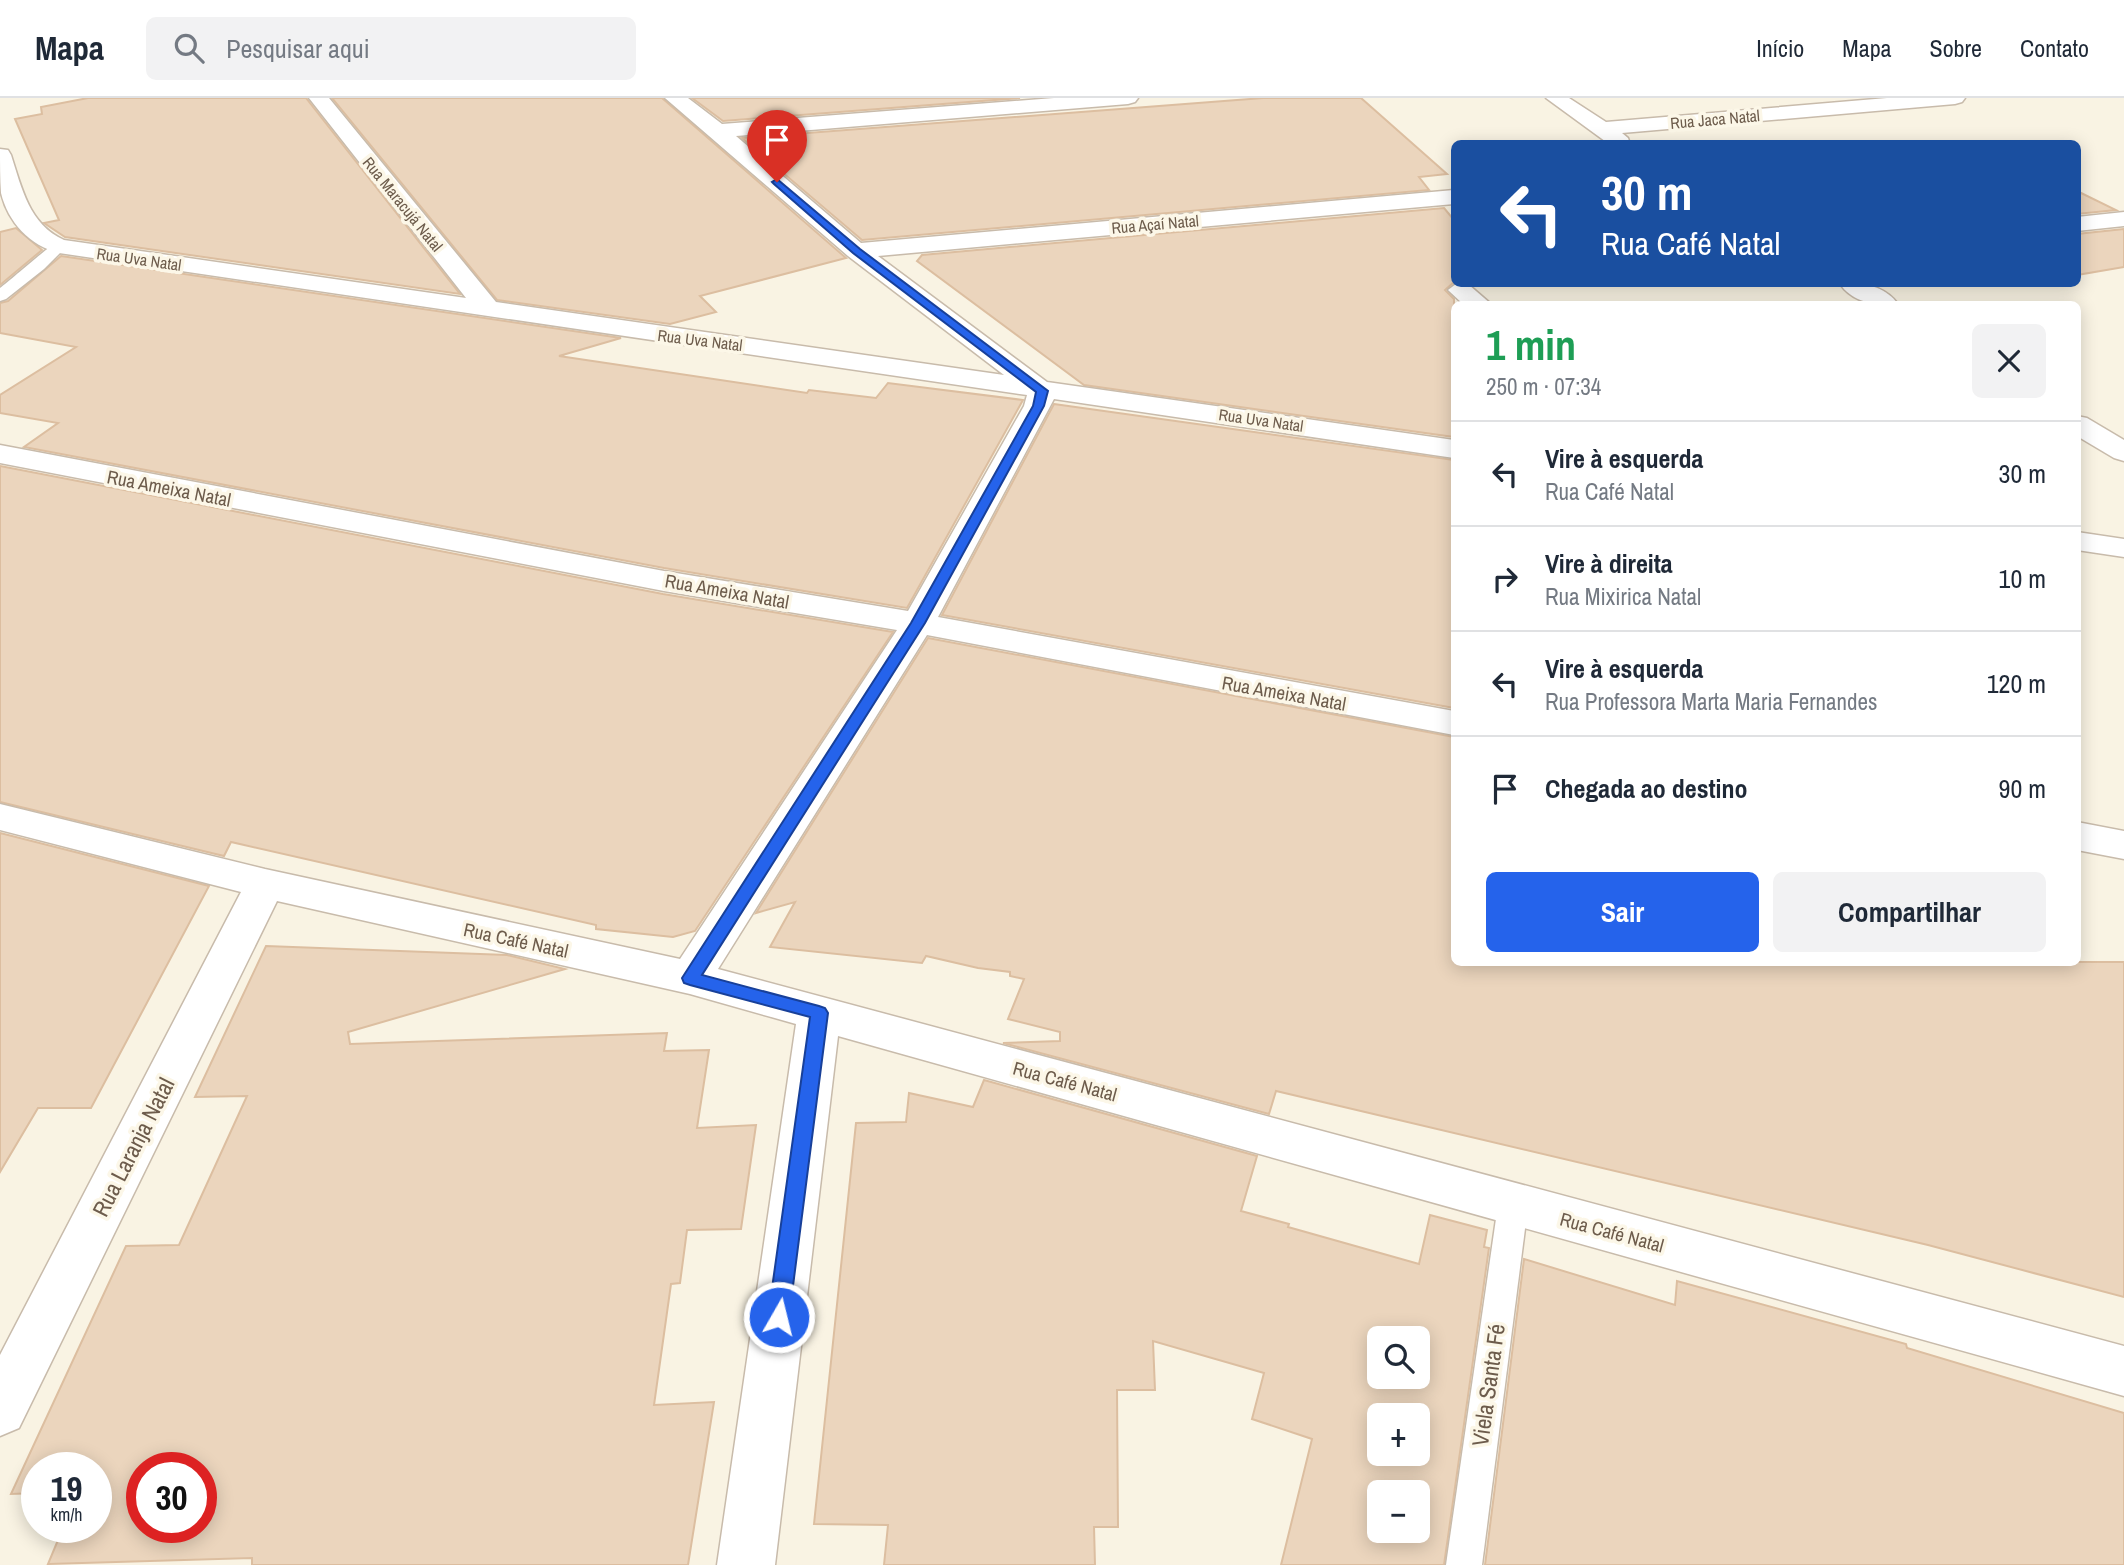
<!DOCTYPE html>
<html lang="pt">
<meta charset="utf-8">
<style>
:root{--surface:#fff;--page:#f2f2f3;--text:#1f2937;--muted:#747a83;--line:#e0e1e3;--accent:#2563eb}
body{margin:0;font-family:"Archivo Narrow",sans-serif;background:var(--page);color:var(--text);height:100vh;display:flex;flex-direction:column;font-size:26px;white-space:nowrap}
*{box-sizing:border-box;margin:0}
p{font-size:23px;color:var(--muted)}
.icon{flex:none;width:38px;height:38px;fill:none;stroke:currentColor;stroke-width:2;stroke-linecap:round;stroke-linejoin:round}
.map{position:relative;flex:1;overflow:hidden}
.panel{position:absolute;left:1451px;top:203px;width:630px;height:665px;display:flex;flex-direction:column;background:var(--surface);border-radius:10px;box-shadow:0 4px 18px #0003}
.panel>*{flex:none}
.top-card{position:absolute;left:1451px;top:42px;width:630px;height:147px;border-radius:10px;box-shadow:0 4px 18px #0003;background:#1a4fa0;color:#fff;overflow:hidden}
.controls{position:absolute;left:1367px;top:1228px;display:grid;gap:14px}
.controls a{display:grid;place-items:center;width:63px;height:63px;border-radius:10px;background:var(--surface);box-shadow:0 4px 18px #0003;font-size:35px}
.speed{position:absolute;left:21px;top:1354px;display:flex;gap:14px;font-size:35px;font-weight:700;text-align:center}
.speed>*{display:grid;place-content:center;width:91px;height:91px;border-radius:50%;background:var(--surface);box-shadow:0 4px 18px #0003;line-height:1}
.speed small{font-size:18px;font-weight:400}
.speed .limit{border:10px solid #d22;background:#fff;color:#111}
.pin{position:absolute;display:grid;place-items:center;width:60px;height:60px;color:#fff;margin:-72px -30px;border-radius:50% 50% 50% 0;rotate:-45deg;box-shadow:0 0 7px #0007}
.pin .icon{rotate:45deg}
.me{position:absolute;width:77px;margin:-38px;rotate:8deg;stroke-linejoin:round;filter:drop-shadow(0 0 5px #0008)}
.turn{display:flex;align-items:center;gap:24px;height:147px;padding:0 35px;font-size:32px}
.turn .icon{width:91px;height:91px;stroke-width:2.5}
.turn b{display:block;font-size:49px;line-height:60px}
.round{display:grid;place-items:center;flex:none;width:74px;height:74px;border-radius:10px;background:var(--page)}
.summary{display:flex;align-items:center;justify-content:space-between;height:119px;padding:0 35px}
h1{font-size:42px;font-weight:700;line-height:52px;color:#1e9e55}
.cta{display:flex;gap:14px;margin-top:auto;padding:14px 35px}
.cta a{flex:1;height:80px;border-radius:10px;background:var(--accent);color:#fff;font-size:28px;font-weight:700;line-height:80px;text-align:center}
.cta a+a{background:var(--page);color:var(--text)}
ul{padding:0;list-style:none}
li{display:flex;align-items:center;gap:21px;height:105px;padding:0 35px;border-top:2px solid var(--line)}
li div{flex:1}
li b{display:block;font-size:26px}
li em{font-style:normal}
header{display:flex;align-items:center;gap:42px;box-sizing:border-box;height:98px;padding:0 35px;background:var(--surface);border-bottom:2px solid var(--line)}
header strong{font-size:33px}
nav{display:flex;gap:38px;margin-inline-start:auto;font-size:24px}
.search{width:490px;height:63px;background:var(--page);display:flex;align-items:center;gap:18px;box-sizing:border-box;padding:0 24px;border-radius:10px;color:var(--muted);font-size:26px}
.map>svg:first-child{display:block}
.building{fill:#ebd5bd;stroke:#dcbea0;stroke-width:2;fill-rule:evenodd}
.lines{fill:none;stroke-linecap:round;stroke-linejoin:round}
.lane-casing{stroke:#c8bbab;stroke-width:3}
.street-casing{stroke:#c8bbab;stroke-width:3}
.lane{fill:#fff;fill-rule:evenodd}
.street{fill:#fff;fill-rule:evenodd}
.route{fill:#2563eb;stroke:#184099;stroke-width:2}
.labels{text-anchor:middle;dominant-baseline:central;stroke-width:7;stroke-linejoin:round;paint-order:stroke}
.far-street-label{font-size:16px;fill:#6d5c4c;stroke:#fcf7e8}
.street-label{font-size:19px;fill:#6d5c4c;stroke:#fcf7e8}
.near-street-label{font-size:23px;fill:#6d5c4c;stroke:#fcf7e8}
</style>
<header>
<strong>Mapa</strong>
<div class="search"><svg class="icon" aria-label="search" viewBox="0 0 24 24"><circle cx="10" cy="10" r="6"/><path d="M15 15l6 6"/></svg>Pesquisar aqui</div>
<nav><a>Início</a><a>Mapa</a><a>Sobre</a><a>Contato</a></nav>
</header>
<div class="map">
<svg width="2124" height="1467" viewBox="0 0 2124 1467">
<rect width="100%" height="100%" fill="#f9f3e3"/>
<g class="building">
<polygon points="88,0 306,0 460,196 65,139 44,125 59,122 15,21 42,16 41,9"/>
<polygon points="332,0 662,0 846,160 700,198 716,214 670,226 497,202"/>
<polygon points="692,0 1020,0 723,23"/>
<polygon points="1263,0 1361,0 1447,76 1419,79 1429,92 862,142 742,40"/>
<polygon points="2077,93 2116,112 2077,116"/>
<polygon points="1444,110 1454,122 1454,184 1445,192 1454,201 1454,339 1084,287 917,163 922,157"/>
<polygon points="16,130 42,152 0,187 0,134"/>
<polygon points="2124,131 2124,169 2077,177 2077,136"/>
<polygon points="61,158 621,240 559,258 807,295 809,292 876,300 888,285 1023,302 907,510 664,470 24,349 58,325 0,315 0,297 76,249 0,235 0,205 8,203"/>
<polygon points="1054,306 1454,362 1454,610 942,517"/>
<polygon points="0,368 663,496 893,534 695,833 673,839 596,831 596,827 231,744 224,758 0,704"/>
<polygon points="928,540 1454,639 1454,864 2124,864 2124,1199 1928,1147 1276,993 1269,1016 1003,945 1060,943 1060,934 1008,921 1024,881 1010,878 1010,874 978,870 926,858 922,865 770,849 795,804 756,815"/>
<polygon points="0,735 209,788 91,1010 38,1010 0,1074"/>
<path d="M266,848L507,857L565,871L348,934L350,946L667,935L664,953L709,952L697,1030L756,1027L741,1131L687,1132L680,1185L671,1186L654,1307L714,1304L688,1467H252V1460L48,1466L63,1430H96V1370H37V1395L11,1396L126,1148L179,1147L247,998L195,999ZM142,1370H201V1430H142Z"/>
<path d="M984,982L1257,1058L1241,1113L1289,1126L1288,1129L1419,1166L1430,1117L1487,1132L1484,1149L1489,1150L1444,1467H1281L1312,1341L1252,1321L1264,1275L1153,1243L1155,1292H1117L1118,1429H1094L1095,1467H884L888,1427L814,1426L856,1025L906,1024L909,995L973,1009ZM1379,1241H1418V1279H1379ZM1379,1318H1418V1356H1379ZM1379,1395H1418V1433H1379Z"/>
<polygon points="1524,1161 1675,1207 1677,1183 1906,1246 1907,1250 2124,1315 2124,1467 1485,1467"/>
</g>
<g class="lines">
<g class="lane-casing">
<g id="lane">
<path d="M59,143L67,148L44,171L6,201L0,203V190C11,182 51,146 59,143Z"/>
<polygon points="1513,1094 1524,1097 1528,1107 1482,1467 1446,1467 1498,1107 1502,1097"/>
</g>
</g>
<g class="street-casing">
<g id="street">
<path d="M309,0H329L496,204L1004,277L848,158L665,0H688L722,26L1054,0H1138L1135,4L1128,6L736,38L861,145L1454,92V106L878,158L1047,284L1454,342V360L1054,301L938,519L1454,613V637L927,537L718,871L2124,1248V1298L838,938L775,1467H717L796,926L690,896L277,803L19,1330L0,1338V1257L241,794L0,732V706L265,771L680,861L897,532L664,493L0,365V347L664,473L908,513L1024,308L1027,297L59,155C30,148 8,124 1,95C0,81 0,65 0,51L8,52L11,57C22,91 29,126 64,142L466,200Z"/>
<polygon points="1546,0 1569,0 1606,24 1887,0 1965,0 1962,4 1955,6 1622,35 1628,40 1630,46 1609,46"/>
<polygon points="2124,114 2124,128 2077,133 2077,119"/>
<polygon points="1456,186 1469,187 1491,206 1463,206 1448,192"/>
<path d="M1840,186C1861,184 1884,187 1898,206C1877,208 1853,205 1840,186Z"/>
<polygon points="2077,318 2087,320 2124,342 2124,363 2114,360 2077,338"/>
<polygon points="2077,434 2124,441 2124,459 2077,452"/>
<polygon points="2077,724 2124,733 2124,761 2077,752"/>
</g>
</g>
<use href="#lane" class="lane"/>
<use href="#street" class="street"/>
</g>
<polygon class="route" points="777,81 860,151 1048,293 1044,308 925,525 702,877 819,908 825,910 828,915 789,1219 786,1225 779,1228 771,1225 768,1219 810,919 690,887 684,885 682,880 911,525 1033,308 1036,294 853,155 774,86 772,84"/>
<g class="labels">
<g class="far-street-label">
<text transform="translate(1715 21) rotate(-5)">Rua Jaca Natal</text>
<text transform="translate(403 106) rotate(51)">Rua Maracujá Natal</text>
<text transform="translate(1155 126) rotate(-5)">Rua Açaí Natal</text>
<text transform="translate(139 161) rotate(8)">Rua Uva Natal</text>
<text transform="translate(700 242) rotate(7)">Rua Uva Natal</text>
<text transform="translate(1261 322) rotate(8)">Rua Uva Natal</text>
</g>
<g class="street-label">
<text transform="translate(169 390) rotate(11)">Rua Ameixa Natal</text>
<text transform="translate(727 493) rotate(10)">Rua Ameixa Natal</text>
<text transform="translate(1284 595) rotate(10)">Rua Ameixa Natal</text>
<text transform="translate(516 842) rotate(12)">Rua Café Natal</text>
<text transform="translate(1065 983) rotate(15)">Rua Café Natal</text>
<text transform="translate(1612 1134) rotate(15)">Rua Café Natal</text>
</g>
<g class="near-street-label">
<text transform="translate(133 1049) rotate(-63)">Rua Laranja Natal</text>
<text transform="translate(1488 1287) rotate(-82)">Viela Santa Fé</text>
</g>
</g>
</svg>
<div class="controls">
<a><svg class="icon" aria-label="search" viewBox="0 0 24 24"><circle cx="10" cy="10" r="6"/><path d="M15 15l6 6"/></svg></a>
<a>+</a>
<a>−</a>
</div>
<div class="speed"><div>19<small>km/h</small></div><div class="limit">30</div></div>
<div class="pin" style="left:777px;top:84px;background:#d93025"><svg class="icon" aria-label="arrive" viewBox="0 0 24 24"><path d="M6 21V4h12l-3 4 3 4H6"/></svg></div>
<svg class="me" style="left:779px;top:1219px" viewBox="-20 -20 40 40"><circle r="17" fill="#2563eb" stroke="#fff" stroke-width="3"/><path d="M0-11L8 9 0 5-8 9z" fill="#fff"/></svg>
<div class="top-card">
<div class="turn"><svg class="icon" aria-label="left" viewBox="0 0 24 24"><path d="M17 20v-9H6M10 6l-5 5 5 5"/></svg><div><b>30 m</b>Rua Café Natal</div></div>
</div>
<section class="panel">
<div class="summary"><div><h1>1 min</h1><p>250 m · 07:34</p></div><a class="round"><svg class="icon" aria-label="close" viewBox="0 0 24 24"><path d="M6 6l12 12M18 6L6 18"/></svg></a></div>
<ul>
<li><svg class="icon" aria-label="left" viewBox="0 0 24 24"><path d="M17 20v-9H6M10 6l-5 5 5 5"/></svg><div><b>Vire à esquerda</b><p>Rua Café Natal</p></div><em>30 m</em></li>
<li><svg class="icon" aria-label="right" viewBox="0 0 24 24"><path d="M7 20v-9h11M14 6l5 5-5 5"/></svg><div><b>Vire à direita</b><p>Rua Mixirica Natal</p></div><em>10 m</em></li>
<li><svg class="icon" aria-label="left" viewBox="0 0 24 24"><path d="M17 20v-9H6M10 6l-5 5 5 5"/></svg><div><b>Vire à esquerda</b><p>Rua Professora Marta Maria Fernandes</p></div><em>120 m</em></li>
<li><svg class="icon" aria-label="arrive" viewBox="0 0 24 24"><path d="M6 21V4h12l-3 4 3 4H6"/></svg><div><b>Chegada ao destino</b></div><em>90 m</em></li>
</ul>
<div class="cta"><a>Sair</a><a>Compartilhar</a></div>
</section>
</div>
